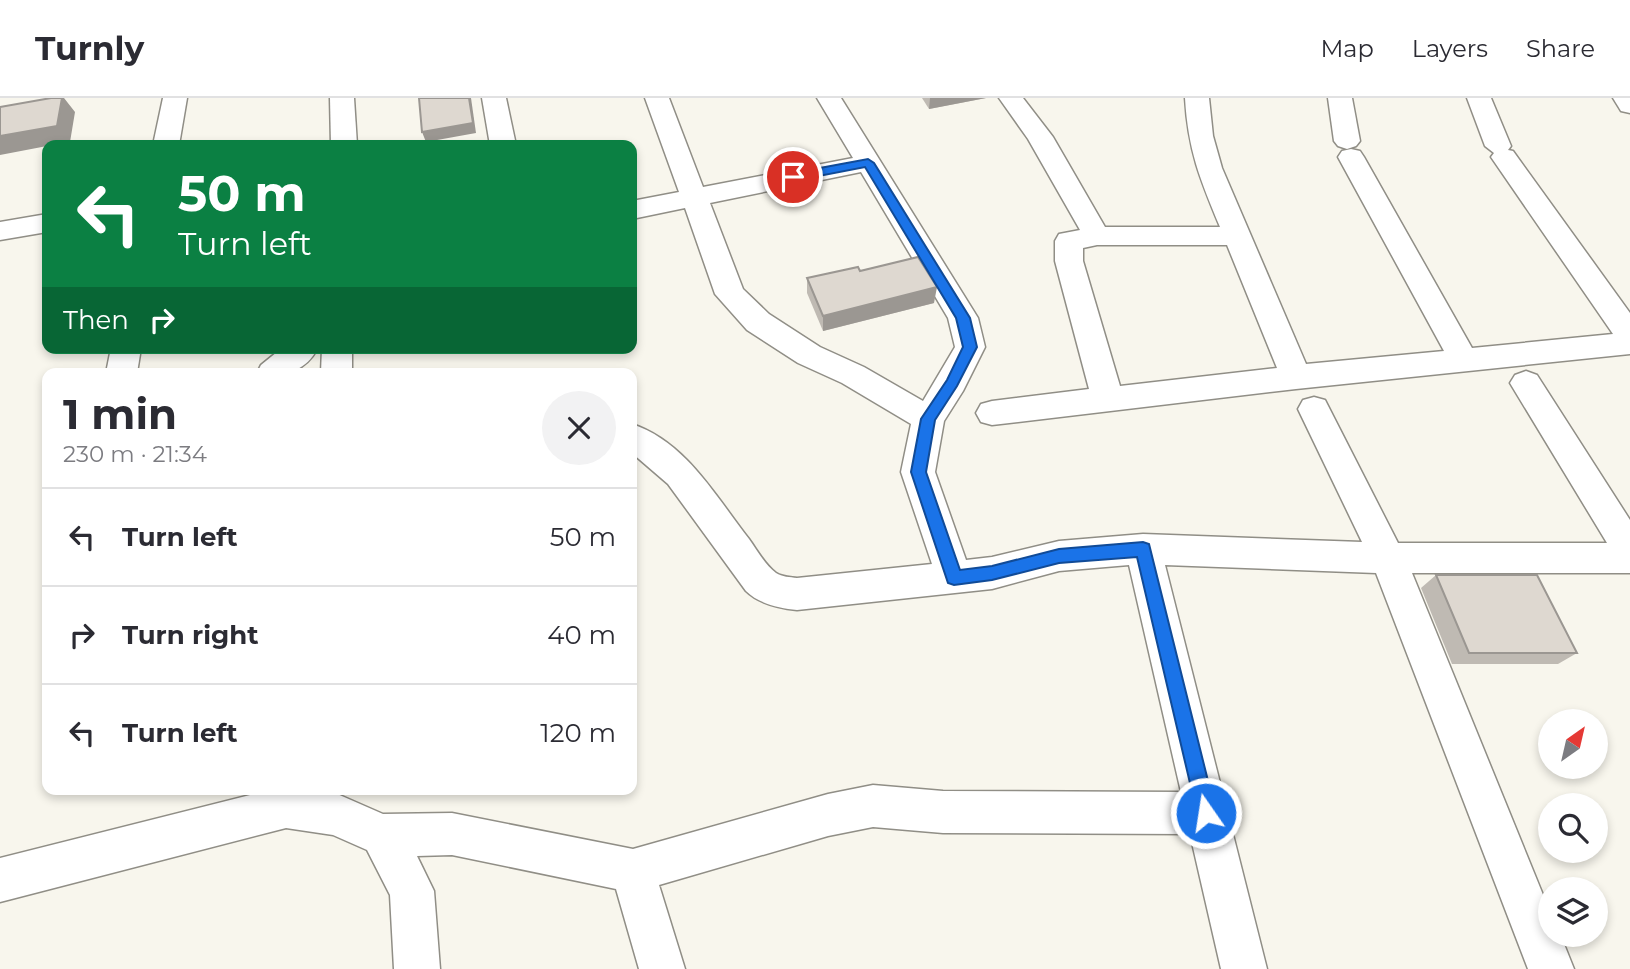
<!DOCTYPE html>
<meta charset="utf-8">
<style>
:root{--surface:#fff;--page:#f2f2f3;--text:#2b2b33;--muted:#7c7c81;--line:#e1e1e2}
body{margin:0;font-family:Montserrat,sans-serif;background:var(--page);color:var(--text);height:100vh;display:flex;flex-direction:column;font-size:26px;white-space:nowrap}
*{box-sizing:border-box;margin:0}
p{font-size:23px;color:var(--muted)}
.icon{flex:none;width:38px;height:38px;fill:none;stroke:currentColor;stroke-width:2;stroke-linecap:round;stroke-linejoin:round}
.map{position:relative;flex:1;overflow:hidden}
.side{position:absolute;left:42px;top:270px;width:595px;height:427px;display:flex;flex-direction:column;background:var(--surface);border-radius:14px;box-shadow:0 4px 10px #0003}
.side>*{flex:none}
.hud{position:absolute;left:42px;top:42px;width:595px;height:214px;border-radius:14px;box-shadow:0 4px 10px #0003;background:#0b8043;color:#fff;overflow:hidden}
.needle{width:46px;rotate:34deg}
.buttons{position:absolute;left:1538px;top:611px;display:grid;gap:14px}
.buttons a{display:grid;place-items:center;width:70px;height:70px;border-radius:50%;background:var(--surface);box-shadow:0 4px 10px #0003;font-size:35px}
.pin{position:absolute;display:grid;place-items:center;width:60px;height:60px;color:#fff;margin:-30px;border:4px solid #fff;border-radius:50%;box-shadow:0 2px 7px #0007}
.me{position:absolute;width:77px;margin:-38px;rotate:347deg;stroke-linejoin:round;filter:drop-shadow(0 0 5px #0008)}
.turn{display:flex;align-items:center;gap:24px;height:147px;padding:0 21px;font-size:32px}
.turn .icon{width:91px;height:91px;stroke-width:2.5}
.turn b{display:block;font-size:49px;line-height:60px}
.then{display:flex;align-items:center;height:66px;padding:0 21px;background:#0003;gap:14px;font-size:26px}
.round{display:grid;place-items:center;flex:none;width:74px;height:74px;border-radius:37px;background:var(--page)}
.summary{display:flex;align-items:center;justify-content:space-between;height:119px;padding:0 21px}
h1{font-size:42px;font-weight:700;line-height:52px}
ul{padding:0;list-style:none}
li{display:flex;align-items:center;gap:21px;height:98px;padding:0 21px;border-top:2px solid var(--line)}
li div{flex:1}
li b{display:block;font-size:26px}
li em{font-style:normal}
header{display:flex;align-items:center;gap:42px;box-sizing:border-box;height:98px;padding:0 35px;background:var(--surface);border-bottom:2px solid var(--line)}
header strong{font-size:33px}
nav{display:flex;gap:38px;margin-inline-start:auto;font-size:24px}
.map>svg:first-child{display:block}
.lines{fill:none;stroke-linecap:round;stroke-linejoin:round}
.street-casing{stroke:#908e86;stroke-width:3}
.street{fill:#fff;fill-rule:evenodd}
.wall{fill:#bfbab3}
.shaded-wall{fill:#9b9792}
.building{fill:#ded8d0;stroke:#9b9792;stroke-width:2}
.route{fill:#1a73e8;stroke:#114b97;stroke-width:2}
</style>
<header>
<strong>Turnly</strong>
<nav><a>Map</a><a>Layers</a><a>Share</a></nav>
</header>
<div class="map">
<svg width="1630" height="871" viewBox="0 0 1630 871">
<rect width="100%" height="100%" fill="#f8f6ed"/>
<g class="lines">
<g class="street-casing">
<g id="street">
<polygon points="163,0 187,0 179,47 153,47"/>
<polygon points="330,0 354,0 357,47 331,47"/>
<polygon points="482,0 506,0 516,47 490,47"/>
<path d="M645,0H669L703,89L853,60L817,0H841L978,220L985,249L963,293L944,323L935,374L966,462L992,459L1059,443L1143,436L1362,444L1298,311L1303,302L1314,299L1325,302L1398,445H1607L1510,285L1515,277L1526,273L1537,277L1630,422V475H1412L1550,814V836H1560L1574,871H1528L1376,475L1165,467L1267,871H1221L1190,736L943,735L873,729L828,738L659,787L685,871H639L616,791L452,757L417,758L434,793L440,871H394L390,797L367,752L333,737L286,730L0,804V760L274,691H308L335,695L383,716L452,715L633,751L828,696L873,687L943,693L1181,694L1129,467L1059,473L992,491L797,512C779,510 759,506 746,493L668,386L632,355V326C686,344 716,399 749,441C757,452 765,467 776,475C782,479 790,479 797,480L932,466L901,374L911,326L842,285L798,265L747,232L715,196L685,110L632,121V103L679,94ZM861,74L948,220L955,249L923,303L864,269L820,249L769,216L743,191L710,105Z"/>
<path d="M999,0H1023L1053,39L1105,129H1220C1200,81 1188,52 1185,0H1209L1213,38L1222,70L1306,266L1444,253L1338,59L1342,53L1351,51L1360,53L1364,59L1472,250L1613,236L1491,59L1494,55L1485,48L1467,0H1491L1511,48L1508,52L1513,53L1630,215V256L1296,291L992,327L981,324L976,315L981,306L992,303L1089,291L1055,163V143L1059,136L1080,132L1028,41ZM1097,147H1227L1277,270L1120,288L1083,163V150Z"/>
<polygon points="1328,0 1352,0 1360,43 1356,48 1347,51 1338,48 1334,43"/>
<polygon points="1613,0 1630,0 1630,15 1621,13"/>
<polygon points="47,116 47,134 0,142 0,124"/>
<polygon points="111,250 141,250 137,275 106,275"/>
<path d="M282,250H318C302,278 285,275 257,275L261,267Z"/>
<polygon points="322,250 352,250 352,275 321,275"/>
</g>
</g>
<use href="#street" class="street"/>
</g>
<g class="wall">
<polygon points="922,0 986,0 929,11"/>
<polygon points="860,173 934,205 823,233 807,195 807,180"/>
<polygon points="1436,477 1577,555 1558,566 1452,566 1421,490"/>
</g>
<g class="shaded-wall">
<polygon points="62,0 64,0 75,14 70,44 47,47 47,48 0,57 0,38"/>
<polygon points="469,0 471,0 476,35 426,44 422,34"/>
<polygon points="930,0 986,0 929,11"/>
<polygon points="937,189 934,205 823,233 823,218"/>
</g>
<g class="building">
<polygon points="51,0 62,0 57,28 0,38 0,9"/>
<polygon points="419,0 469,0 473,25 422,34"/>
<polygon points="918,159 937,189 823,218 807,180 858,169 860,173"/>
<polygon points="1436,477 1537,477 1577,555 1469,555"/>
</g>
<polygon class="route" points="868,61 874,65 970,220 977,249 957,288 935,322 926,374 960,472 992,468 1059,451 1143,444 1149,446 1216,715 1213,722 1206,725 1200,722 1197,715 1137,459 1059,465 992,482 954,487 948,485 911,374 921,321 947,282 963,249 956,220 865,69 793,83 787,79 793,75"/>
</svg>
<div class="buttons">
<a><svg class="needle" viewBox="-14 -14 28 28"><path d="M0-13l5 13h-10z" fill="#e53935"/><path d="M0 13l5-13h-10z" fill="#7c7c81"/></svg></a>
<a><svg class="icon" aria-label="search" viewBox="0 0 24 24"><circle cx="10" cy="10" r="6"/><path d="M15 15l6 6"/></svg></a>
<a><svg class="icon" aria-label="layers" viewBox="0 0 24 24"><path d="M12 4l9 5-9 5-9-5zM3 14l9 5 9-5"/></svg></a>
</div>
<div class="pin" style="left:793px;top:79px;background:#d93025"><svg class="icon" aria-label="arrive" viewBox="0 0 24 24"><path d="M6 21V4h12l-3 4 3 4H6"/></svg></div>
<svg class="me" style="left:1206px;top:715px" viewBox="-20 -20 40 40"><circle r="17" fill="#1a73e8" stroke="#fff" stroke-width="3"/><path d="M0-11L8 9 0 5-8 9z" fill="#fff"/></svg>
<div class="hud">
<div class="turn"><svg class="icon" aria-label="left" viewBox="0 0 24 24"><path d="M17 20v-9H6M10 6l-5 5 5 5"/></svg><div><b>50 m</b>Turn left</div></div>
<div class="then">Then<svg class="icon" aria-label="right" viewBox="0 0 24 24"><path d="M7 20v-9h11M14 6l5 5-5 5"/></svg></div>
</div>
<section class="side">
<div class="summary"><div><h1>1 min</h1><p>230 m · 21:34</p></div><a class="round"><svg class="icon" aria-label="close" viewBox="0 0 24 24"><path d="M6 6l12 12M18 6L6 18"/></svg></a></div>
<ul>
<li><svg class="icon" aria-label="left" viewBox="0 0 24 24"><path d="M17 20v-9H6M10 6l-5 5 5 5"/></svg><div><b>Turn left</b></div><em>50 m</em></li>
<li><svg class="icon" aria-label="right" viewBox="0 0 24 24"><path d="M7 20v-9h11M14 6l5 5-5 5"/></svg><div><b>Turn right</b></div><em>40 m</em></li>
<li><svg class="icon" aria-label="left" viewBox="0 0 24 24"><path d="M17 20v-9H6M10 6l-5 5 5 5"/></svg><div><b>Turn left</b></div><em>120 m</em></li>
</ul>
</section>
</div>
